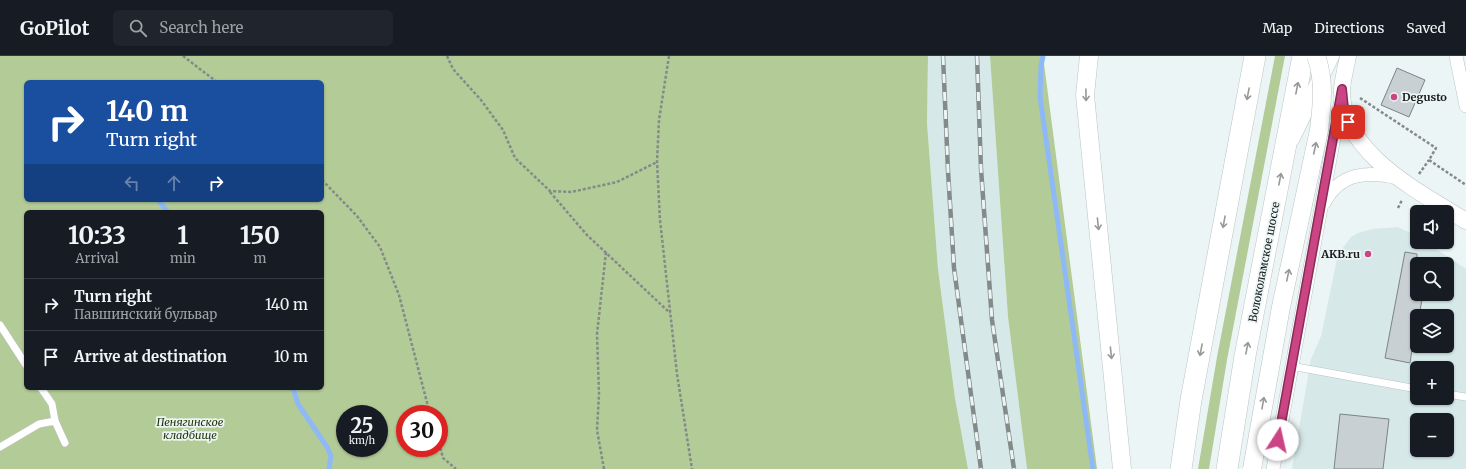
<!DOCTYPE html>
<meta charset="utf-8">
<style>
:root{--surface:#171b24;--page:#20242c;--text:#f1f3f6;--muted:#9ea1a6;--line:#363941}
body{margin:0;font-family:Merriweather,serif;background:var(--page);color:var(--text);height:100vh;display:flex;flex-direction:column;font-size:15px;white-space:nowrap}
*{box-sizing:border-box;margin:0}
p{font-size:13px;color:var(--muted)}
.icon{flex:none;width:22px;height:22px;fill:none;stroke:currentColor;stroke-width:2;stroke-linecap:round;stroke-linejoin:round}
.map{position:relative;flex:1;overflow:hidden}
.drawer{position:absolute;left:24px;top:154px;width:300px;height:180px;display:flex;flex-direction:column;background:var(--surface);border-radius:6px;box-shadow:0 1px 3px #0004}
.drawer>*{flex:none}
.top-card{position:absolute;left:24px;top:24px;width:300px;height:122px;border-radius:6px;box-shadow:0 1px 3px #0004;background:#1a4fa0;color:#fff;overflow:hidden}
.tools{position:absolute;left:1410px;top:149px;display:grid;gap:8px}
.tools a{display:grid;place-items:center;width:44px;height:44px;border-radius:6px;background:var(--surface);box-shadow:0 1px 3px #0004;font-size:20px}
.speed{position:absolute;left:336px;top:349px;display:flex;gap:8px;font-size:20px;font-weight:700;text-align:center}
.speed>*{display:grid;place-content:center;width:52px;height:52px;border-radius:50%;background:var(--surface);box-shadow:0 1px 3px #0004;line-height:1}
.speed small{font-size:10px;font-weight:400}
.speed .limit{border:6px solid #d22;background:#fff;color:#111}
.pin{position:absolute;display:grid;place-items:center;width:34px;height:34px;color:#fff;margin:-17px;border-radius:8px;box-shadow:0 2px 6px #0006}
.me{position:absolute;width:44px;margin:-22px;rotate:10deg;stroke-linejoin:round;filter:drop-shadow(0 0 3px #0008)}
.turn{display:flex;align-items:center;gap:14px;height:84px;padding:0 16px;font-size:18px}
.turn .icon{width:52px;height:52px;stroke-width:2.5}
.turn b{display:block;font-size:28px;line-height:34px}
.lanes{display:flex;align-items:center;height:38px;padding:0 16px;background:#0003;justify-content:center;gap:20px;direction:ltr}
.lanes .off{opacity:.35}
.eta{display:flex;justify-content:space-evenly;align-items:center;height:68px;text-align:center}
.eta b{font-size:24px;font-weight:700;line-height:28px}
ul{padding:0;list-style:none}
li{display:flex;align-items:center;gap:12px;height:52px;padding:0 16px;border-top:1px solid var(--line)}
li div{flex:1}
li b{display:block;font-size:15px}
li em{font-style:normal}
header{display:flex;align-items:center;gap:24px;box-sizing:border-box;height:56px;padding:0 20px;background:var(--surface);border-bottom:1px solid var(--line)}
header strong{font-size:19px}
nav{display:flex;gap:22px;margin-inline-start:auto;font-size:14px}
.search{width:280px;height:36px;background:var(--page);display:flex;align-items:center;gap:10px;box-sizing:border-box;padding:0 14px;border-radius:6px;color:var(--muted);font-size:15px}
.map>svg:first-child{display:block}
.built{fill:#d6e9e8;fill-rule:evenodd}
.green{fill:#b3cb97;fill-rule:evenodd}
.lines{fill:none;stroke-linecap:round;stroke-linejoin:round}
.stream{stroke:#8eb9f6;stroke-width:5}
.building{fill:#c8d0d3;stroke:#7c8386}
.service-casing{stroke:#bbc3c3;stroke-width:8}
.minor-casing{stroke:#bbc3c3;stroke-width:14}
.tertiary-casing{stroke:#bbc3c3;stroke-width:17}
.secondary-casing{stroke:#bbc3c3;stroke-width:19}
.primary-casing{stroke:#bbc3c3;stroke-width:22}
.path{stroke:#848a8a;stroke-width:2.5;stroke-dasharray:3 2;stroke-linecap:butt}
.service{stroke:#fff;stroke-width:7}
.minor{stroke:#fff;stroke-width:13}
.tertiary{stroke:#fff;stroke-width:16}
.secondary{stroke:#fff;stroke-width:18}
.primary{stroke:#fff;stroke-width:21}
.rail-casing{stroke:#848a8a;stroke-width:4.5}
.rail{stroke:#ecf5f5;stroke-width:3;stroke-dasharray:9;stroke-linecap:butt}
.secondary-bridge-casing{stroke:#bbc3c3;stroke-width:19;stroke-linecap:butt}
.secondary-bridge{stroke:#fff;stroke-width:18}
.oneway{stroke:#979898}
.route-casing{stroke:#842d56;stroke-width:10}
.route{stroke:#cb4584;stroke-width:7}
.poi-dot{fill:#cb4584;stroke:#ecf5f5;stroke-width:1.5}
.labels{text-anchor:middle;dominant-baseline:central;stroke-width:3.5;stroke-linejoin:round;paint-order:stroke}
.poi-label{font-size:11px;font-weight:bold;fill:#171a1a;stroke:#ecf5f5;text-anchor:start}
.street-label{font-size:11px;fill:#171a1a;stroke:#ecf5f5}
.park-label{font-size:11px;font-style:italic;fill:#1f3100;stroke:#ecf5f5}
</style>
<header>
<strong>GoPilot</strong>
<div class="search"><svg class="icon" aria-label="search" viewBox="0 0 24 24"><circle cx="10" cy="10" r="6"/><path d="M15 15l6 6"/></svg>Search here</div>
<nav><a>Map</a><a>Directions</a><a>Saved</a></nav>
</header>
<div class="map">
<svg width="1466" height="413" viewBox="0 0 1466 413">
<rect width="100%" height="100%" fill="#ecf5f5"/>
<g class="built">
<polygon points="928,0 990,0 1008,261 1027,413 968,413 955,342 938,213 927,67"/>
<path d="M1398,171L1417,180V186H1426L1466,213V413H1292L1311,303L1321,280L1338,198L1351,181L1358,177L1372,173ZM1417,208H1447V238H1417ZM1417,260H1447V290H1417ZM1417,312H1447V342H1417ZM1417,364H1447V394H1417Z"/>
</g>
<g class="green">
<path d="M0,0H928L927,67L938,213L955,342L968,413H0ZM26,26H322V144H26ZM26,156H322V332H26ZM345,358H379V392H345ZM405,358H439V392H405Z"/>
<polygon points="990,0 1043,0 1097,413 1027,413 1008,261"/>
<polygon points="1275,0 1285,0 1227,304 1209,413 1198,413 1217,301"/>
</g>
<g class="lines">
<g class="stream">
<polyline points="1043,0 1041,10 1040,41 1093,413"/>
<polyline points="158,144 168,156"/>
<polyline points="293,332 298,348 327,391 331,400 329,413"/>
</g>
</g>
<g class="building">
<polygon points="1397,12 1425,24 1409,61 1381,49"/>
<polygon points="1405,196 1417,198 1417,238 1423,238 1419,260 1417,260 1410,307 1385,302"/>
<polygon points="1340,358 1389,363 1383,413 1334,413"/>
</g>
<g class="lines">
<g class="service-casing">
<g id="service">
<polyline points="0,269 26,309"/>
<polyline points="1291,310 1417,333"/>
<polyline points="41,332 52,348 55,365"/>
<polyline points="1447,338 1466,341"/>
<polyline points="0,391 39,368 55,365 65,387"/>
</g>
</g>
<g class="minor-casing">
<g id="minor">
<polyline points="1456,0 1466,50"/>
<path d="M1324,147C1340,116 1368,115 1398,122"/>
<polyline points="1273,413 1341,43"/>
</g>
</g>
<g class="tertiary-casing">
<g id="tertiary">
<path d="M1348,0C1346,11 1343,22 1342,33C1340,97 1420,136 1466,165"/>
<polyline points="1292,82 1331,0"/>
</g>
</g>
<g class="secondary-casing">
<polyline id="secondary" points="1089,0 1085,39 1122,413"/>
</g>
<g class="primary-casing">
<g id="primary">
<polyline points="1181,413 1191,344 1255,0"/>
<polyline points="1227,413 1245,300 1303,0"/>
</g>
</g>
<g class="path">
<polyline points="183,0 217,26"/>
<polyline points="447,0 453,13 481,44 503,74 515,102 550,135 571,136 617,126 657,106"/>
<polyline points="669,0 659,64 657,106 660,164 677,318 692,413"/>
<polyline points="1360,42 1436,92 1429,104 1466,129"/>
<polyline points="1419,118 1429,104"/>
<polyline points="322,124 357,160 380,191 399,239 430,358"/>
<polyline points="550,136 587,179 670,257"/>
<polyline points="1398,152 1402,144"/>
<polyline points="439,387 443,402 456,413"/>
<polyline points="604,413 597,374 599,338 597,278 606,196"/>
</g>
<use href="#service" class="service"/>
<use href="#minor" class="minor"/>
<use href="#tertiary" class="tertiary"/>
<use href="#secondary" class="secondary"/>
<use href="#primary" class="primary"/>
<g class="rail-casing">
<g id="rail">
<polyline points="943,0 948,115 954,212 981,413"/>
<polyline points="977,0 981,113 992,264 1014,413"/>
</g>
</g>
<use href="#rail" class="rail"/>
<g class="secondary-bridge-casing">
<path id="secondary-bridge" d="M1252,413L1281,251L1319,74C1322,49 1325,24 1316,0"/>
</g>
<use href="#secondary-bridge" class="secondary-bridge"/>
</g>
<defs><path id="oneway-shaft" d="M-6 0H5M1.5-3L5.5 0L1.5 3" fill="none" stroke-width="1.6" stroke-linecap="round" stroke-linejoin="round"/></defs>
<g class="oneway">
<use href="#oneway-shaft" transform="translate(1297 32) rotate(-79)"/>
<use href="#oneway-shaft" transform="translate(1248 38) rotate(101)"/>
<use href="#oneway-shaft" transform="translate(1086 39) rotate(89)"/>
<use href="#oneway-shaft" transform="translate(1315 92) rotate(-78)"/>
<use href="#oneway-shaft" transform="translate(1280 123) rotate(-79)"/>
<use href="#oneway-shaft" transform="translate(1224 166) rotate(100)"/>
<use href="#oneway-shaft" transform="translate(1098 168) rotate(84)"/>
<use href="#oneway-shaft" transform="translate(1288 219) rotate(-78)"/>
<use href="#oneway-shaft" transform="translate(1247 292) rotate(-79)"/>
<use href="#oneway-shaft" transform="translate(1201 294) rotate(101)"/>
<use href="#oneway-shaft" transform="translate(1111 297) rotate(84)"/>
<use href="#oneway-shaft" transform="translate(1263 347) rotate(-80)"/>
</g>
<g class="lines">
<g class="route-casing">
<polyline id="route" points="1278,384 1342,33 1344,53 1348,66"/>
</g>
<use href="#route" class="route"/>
</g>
<g class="poi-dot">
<circle cx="1394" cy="41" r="4"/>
<circle cx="1368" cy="198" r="4"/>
</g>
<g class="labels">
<g class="poi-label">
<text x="1402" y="41">Degusto</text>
<text x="1360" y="198" text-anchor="end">AKB.ru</text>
</g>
<g class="street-label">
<text transform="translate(1264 206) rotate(-79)">Волоколамское шоссе</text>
</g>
<g class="park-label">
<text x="190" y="366">Пенягинское<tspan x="190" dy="13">кладбище</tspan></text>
</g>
</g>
</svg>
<div class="tools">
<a><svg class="icon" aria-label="sound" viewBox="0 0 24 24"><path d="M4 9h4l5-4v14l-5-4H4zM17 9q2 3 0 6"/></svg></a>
<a><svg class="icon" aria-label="search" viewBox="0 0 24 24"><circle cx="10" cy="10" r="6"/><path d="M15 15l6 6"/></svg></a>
<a><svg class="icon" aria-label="layers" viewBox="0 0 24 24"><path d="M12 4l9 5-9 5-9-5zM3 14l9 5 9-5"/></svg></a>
<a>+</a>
<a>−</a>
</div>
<div class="speed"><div>25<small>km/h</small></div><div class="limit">30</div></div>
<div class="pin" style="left:1348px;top:66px;background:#d93025"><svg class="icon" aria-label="arrive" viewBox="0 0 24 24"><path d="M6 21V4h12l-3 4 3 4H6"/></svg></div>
<svg class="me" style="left:1278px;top:384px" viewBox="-20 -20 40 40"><circle r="19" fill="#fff"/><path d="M0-13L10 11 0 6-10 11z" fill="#cb4584"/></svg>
<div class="top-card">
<div class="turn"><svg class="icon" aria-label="right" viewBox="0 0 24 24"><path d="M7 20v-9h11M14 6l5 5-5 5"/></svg><div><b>140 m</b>Turn right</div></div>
<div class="lanes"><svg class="icon off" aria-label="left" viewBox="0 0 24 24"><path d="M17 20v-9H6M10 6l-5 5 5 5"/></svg><svg class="icon off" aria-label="ahead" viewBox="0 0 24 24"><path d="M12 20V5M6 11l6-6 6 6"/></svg><svg class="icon" aria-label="right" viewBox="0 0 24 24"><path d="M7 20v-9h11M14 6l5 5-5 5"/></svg></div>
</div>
<section class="drawer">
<div class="eta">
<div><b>10:33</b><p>Arrival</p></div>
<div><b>1</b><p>min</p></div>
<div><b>150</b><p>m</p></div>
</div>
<ul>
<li><svg class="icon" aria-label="right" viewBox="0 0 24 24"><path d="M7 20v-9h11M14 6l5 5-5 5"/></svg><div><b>Turn right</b><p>Павшинский бульвар</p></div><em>140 m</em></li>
<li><svg class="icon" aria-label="arrive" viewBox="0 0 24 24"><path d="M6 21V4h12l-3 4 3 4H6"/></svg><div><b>Arrive at destination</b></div><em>10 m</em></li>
</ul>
</section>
</div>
